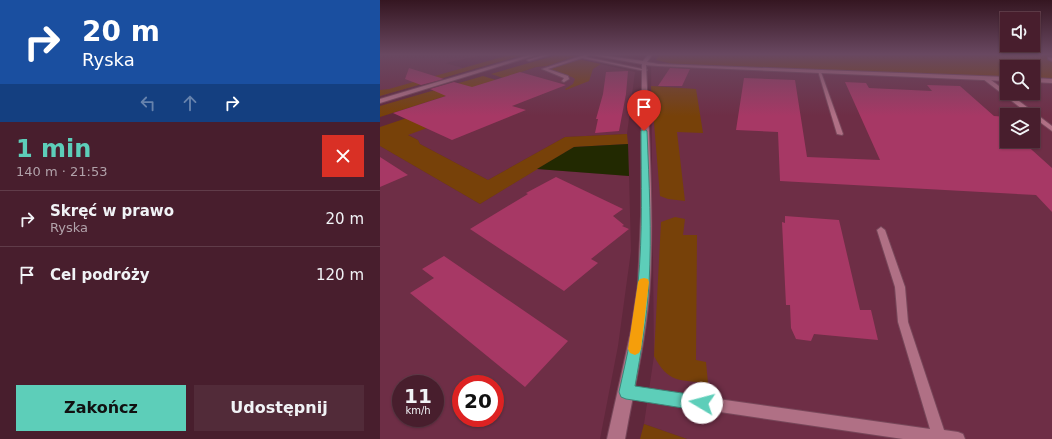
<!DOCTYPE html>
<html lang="pl">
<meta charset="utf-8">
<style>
:root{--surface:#481e2d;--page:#522b39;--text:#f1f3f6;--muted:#b1a2aa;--line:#603c49;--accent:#5dceb9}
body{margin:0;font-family:"DejaVu Sans",sans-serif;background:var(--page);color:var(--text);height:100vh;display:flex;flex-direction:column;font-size:15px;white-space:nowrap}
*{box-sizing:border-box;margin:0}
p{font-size:13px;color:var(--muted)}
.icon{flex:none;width:22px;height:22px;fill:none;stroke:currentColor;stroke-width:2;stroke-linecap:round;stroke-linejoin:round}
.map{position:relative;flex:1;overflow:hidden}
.side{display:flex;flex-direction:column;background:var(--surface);width:380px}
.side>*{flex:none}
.banner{background:#1a4fa0;color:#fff;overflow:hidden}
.tools{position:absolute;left:620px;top:12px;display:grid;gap:8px}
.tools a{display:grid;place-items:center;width:40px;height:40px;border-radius:0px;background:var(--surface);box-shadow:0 1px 3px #0004,0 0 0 1px var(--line);font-size:20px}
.speed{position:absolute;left:12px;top:375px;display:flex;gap:8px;font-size:20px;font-weight:700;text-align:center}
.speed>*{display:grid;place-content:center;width:52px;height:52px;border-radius:50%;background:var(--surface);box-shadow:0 1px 3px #0004,0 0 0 1px var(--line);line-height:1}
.speed small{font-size:10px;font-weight:400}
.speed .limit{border:6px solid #d22;background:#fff;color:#111}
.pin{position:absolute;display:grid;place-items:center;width:34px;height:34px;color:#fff;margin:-41px -17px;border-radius:50% 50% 50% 0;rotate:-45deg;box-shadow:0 0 4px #0007}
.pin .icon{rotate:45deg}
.me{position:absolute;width:44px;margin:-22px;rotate:278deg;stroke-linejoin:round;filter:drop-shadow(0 0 3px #0008)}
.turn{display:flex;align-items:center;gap:14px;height:84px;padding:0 16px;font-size:18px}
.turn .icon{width:52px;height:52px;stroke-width:2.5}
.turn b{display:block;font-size:28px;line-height:34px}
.lanes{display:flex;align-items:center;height:38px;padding:0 16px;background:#0003;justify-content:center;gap:20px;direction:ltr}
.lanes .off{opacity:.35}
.round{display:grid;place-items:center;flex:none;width:42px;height:42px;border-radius:0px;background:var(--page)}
.overview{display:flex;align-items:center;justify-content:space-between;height:68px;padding:0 16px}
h1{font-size:24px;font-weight:800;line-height:30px;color:var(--accent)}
.primary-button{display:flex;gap:8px;margin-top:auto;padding:8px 16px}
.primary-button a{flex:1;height:46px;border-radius:0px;background:var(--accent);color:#111;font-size:16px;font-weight:800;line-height:46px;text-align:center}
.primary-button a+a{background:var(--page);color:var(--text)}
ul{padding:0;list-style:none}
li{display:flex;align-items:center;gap:12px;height:56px;padding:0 16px;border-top:1px solid var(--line)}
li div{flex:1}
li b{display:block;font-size:15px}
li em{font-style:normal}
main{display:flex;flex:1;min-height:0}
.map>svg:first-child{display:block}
.built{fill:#6e2e46;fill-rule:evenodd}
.green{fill:#774109}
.water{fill:#222901}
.building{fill:#a73865}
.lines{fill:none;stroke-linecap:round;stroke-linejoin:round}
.lane-casing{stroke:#78475a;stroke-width:2}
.street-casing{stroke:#78475a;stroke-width:2}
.secondary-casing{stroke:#78475a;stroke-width:2}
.lane{fill:#b07085;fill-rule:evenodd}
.street{fill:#b07085;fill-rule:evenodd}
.secondary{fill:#b07085;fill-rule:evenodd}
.route{fill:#5dceb9;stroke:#3c8678}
.slow{fill:#f59e0b}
</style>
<main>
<section class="side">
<div class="banner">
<div class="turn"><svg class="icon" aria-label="right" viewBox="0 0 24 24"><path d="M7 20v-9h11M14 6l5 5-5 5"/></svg><div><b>20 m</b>Ryska</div></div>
<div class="lanes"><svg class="icon off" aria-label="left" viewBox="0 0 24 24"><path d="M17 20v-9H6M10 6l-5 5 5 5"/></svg><svg class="icon off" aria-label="ahead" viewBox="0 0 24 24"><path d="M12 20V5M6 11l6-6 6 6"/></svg><svg class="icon" aria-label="right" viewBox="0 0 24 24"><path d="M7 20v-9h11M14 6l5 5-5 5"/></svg></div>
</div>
<div class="overview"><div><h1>1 min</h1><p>140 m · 21:53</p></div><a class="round" style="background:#d93025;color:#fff"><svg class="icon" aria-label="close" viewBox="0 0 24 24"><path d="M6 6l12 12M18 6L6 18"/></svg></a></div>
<ul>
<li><svg class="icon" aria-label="right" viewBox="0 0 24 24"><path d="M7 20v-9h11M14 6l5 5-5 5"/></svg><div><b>Skręć w prawo</b><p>Ryska</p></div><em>20 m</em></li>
<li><svg class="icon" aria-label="arrive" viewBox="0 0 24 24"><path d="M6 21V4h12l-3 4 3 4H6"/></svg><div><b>Cel podróży</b></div><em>120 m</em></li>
</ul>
<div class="primary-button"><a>Zakończ</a><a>Udostępnij</a></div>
</section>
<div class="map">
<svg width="672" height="439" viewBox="0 0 672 439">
<rect width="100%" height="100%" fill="#60283c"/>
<g class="built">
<polygon points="0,55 102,55 65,63 90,70 0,96"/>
<polygon points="193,58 255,72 247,134 185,137 108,180 40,144 38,140 27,134 148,91 125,77 156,67 167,66"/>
<path d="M271,62L627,74V93H653V75L672,76V439H307L264,424L274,356ZM627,115H653V141H627Z"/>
<path d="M0,146L100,204L157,169L249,176L251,251L238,346L220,439H0ZM21,384H55V418H21ZM81,384H115V418H81Z"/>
</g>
<g class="green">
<polygon points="129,55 143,55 0,96 0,90 9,89"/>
<polygon points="177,55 196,56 167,66 156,67 126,77 160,90 111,74"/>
<polygon points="279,55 672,55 672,79 653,78 653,67 627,67 627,77 293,64 276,60"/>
<polygon points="198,59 221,64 213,69 209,81 186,90 185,89 193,84 195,79 192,77 172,71 171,69"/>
<polygon points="103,76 126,83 103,84 0,117 0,106"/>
<polygon points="128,84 148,91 28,135 38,140 40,144 108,180 185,137 247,134 248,144 194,147 100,204 0,146 0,127"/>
<polygon points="271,86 316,89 323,133 297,132 305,201 288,199 280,196"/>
<path d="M295,217L305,219L303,235H317L316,360L326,362L328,383C299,380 288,383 274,356L281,222Z"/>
<polygon points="264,424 307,439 260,439"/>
</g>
<polygon class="water" points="248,144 249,176 157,169 194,147"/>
<g class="building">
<polygon points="29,68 64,79 41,85 25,79"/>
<polygon points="290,68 310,69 302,86 278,86"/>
<polygon points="248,71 246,94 239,131 215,133 218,119 216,119 223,94 226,72"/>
<polygon points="140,72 186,85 132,106 146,110 72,140 13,113 66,96 50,89 74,82 92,87"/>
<polygon points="364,78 415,80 427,157 500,160 465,82 486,83 489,88 552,91 547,85 580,86 614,116 627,117 627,141 642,141 672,168 672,212 656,195 400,181 398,132 356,130"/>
<polygon points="0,157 28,175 0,187"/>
<polygon points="176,177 243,209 233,216 244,225 242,226 249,229 211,259 218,263 184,291 90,229 148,194 146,193"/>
<polygon points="405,216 459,220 480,310 491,310 498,340 434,334 431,341 416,339 411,328 410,305 406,305 402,222 405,223"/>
<polygon points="64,256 188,341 145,387 30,293 54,278 42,269"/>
</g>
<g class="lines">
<g class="lane-casing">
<g id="lane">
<polygon points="204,55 209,55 206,57 267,70 265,71 202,58 168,69 188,76 189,79 184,82 182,81 184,78 162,69"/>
<polygon points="668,57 672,58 672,61 668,59"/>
<polygon points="438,71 441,72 463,134 462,135 457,134"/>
<polygon points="603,77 607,77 672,126 672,131 653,117 653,115 650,115 603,79"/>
<polygon points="501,227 505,230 525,287 528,322 564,430 578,432 583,434 585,439 523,439 246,398 242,396 240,392 242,388 246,386 550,429 518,322 515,287 497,230"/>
</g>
</g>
<g class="street-casing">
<g id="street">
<path d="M211,55H221L263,61L268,55H272L267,62L278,64L627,77V81L278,66L266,65C269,137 274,211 270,283C267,336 254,388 245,439H227L251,331L258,284L261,216L262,64Z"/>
<polygon points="653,78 672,79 672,83 653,82"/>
</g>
</g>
<g class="secondary-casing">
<g id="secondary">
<polygon points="149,55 156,55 0,103 0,99"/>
<polygon points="163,55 170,55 149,61 147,60"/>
</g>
</g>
<use href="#lane" class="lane"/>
<use href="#street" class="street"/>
<use href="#secondary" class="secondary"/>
</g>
<linearGradient id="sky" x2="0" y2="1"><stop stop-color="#351621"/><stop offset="0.47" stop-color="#694861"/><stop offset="1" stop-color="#694861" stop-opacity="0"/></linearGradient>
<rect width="672" height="116" fill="url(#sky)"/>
<path class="route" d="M264,129L267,131C269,182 272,233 269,284C267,318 261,352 255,386L322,396L328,398L330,403L328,408L322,411L246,399L241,397L239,392C247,356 255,321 258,284C263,233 261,182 261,131Z"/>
<polygon class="slow" points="264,278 268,279 269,282 261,349 259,353 255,355 250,353 248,349 258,282 260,279"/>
</svg>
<div class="tools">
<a><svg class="icon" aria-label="sound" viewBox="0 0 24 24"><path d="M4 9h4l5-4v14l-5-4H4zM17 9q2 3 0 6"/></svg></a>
<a><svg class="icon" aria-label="search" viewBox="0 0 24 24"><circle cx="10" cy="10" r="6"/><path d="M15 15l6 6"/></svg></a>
<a><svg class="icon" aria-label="layers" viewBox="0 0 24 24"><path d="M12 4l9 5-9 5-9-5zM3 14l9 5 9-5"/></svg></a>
</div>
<div class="speed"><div>11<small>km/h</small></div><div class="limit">20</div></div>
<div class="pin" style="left:264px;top:131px;background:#d93025"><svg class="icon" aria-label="arrive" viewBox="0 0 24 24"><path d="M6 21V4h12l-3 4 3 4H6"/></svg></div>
<svg class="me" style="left:322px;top:403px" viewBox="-20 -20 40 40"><circle r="19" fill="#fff"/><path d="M0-13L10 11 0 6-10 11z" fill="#5dceb9"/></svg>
</div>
</main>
